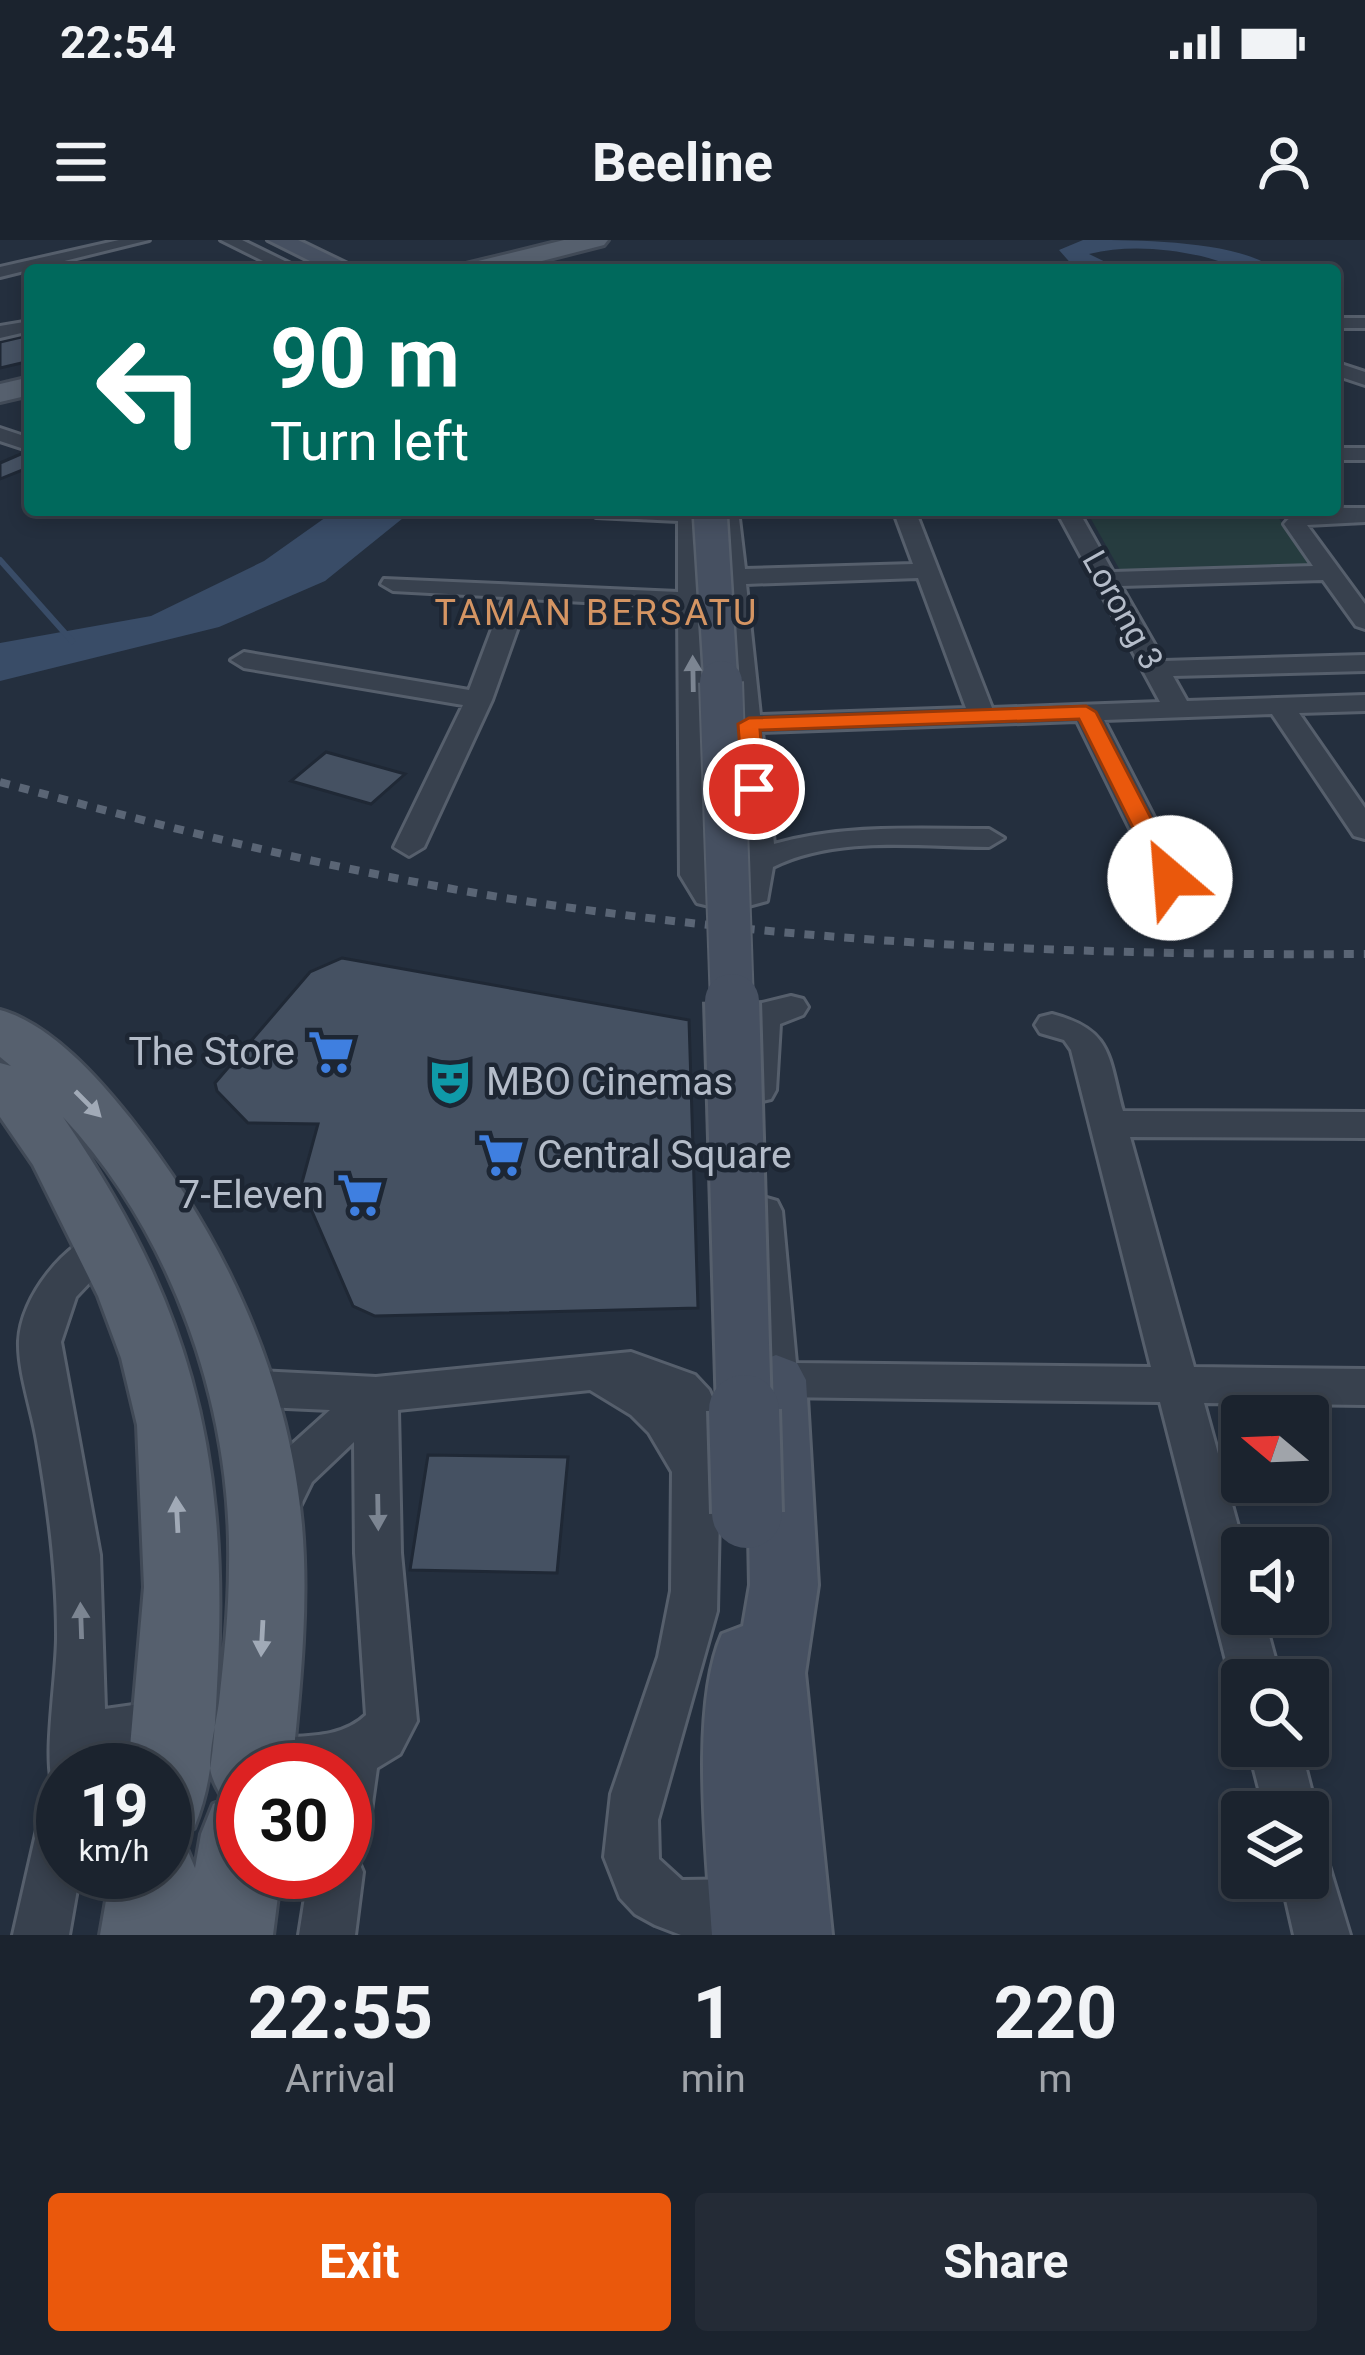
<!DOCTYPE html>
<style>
:root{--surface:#1b232e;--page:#242b36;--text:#f1f3f6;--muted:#a0a4aa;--line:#39404a;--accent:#ea580c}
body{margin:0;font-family:Roboto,sans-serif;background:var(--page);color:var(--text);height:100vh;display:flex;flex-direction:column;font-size:45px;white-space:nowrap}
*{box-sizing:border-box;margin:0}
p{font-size:39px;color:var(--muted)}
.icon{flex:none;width:66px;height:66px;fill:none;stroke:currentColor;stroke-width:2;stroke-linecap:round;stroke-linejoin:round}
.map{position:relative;height:1695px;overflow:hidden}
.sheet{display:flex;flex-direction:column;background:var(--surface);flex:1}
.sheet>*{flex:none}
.guide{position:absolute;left:24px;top:24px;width:1317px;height:252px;border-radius:12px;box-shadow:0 6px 18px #0003,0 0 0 3px var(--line);background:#00695c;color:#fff;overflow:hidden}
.needle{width:78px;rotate:289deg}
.fabs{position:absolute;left:1221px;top:1155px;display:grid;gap:24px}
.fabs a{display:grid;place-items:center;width:108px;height:108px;border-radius:12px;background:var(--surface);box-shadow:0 6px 18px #0003,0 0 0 3px var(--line);font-size:60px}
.speed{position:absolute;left:36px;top:1503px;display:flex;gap:24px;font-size:60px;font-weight:700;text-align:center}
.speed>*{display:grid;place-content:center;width:156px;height:156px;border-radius:50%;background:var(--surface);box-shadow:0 6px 18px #0003,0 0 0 3px var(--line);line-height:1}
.speed small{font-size:30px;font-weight:400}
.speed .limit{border:18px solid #d22;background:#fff;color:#111}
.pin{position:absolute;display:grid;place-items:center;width:102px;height:102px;color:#fff;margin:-51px;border:6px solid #fff;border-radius:50%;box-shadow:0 3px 12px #0007}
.me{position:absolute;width:132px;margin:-66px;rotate:333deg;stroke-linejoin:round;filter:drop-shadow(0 0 9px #0008)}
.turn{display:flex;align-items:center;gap:42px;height:252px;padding:0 48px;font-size:54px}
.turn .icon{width:156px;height:156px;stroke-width:2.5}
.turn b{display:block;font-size:84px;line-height:102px}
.eta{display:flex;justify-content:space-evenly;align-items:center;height:204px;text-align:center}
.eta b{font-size:72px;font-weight:700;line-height:84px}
.button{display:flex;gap:24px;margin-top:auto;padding:24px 48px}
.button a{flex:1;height:138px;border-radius:12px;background:var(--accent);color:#fff;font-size:48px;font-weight:700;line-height:138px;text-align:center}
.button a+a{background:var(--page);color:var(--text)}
.status{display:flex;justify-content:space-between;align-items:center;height:84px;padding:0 60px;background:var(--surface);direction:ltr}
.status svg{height:33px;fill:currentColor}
header{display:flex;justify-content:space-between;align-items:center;height:156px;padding:0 48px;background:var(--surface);font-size:54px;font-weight:700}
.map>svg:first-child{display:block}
.green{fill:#263c3f}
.water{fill:#394c67}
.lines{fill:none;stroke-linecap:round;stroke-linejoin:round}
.stream{stroke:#394c67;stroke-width:6}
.river{fill:#394c67;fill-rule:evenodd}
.building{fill:#455162;stroke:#1f2835;stroke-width:3}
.street-casing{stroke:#565f6c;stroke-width:6}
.secondary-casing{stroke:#565f6c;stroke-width:6}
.primary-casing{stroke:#414a57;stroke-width:6}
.street{fill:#38414e;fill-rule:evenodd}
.secondary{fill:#465061;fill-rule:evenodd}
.primary{fill:#56606e;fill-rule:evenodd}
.rail{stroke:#5a6575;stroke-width:8;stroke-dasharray:10 10;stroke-linecap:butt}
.secondary-bridge-far3-casing{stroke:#565f6c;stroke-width:38;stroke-linecap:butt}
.secondary-bridge-far2-casing{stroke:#565f6c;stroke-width:46;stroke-linecap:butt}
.secondary-bridge-far1-casing{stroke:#565f6c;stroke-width:60;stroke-linecap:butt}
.secondary-bridge-casing{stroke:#565f6c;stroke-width:76;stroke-linecap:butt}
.secondary-bridge-far3{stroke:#465061;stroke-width:33}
.secondary-bridge-far2{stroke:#465061;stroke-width:42}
.secondary-bridge-far1{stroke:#465061;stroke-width:54}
.secondary-bridge{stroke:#465061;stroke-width:70}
.oneway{fill:#7c8592}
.oneway2{fill:#a1aab7}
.route{fill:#ea580c;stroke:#983908;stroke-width:3}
.labels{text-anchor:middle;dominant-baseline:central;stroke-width:9;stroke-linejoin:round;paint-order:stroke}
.far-street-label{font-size:33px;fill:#b4bcc9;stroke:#1d2633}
.far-neighbourhood-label{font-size:36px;letter-spacing:3px;fill:#d59563;stroke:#1d2633}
.poi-label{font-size:39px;fill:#b4bcc9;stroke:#1d2633;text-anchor:end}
</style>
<div class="status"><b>22:54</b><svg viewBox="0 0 49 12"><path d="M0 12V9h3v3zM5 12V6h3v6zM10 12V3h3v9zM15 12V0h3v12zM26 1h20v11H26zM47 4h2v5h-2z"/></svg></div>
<header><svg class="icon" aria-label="menu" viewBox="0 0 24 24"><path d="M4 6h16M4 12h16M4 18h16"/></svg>Beeline<svg class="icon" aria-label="person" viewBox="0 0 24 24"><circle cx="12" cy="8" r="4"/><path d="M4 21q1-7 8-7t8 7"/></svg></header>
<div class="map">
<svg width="1365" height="1695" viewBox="0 0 1365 1695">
<rect width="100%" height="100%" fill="#242f3e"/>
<polygon class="green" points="1086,270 1317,270 1318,272 1276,274 1311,327 1121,332"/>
<polygon class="water" points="336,270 413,270 325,341 219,387 0,441 0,403 151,376 264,321"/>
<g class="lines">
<polyline class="stream" points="0,320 72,401"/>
<path class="river" d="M1083,0C1135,0 1234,0 1274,28C1248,34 1226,22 1201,16C1163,8 1126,5 1089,14L1122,30L1074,27L1059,10Z"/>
</g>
<g class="building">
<polygon points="30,95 30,121 0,128 0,102"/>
<polygon points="30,210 30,227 0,239 0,223"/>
<polygon points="326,512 405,534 371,564 291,541"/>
<polygon points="342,718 689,780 698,1068 375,1076 353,1066 301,946 318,884 248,883 217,851 215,843 310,732"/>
<polygon points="428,1215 568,1217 557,1333 410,1330"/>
</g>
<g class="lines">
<g class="street-casing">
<g id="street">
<polygon points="119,0 149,0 0,37 0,27"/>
<polygon points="221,0 242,0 303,30 281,30"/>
<rect x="1335" y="78" width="30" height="10"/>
<polygon points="30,81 30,91 0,98 0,86"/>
<polygon points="1335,122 1365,132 1365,145 1335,135"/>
<polygon points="0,188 30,198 30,211 0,201"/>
<rect x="1335" y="208" width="30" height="12"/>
<path d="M1365,268V282L1307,285L1365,364V389L1356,386L1323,340L1121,346L1164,421L1365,415V431L1173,436L1187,461L1365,455V471L1299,473L1365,568V599L1354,596L1272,474L1104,480L1207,680L1191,690L1175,680L1077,481L762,492L774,604C845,584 916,589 989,589L1004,598L989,607C918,607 838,595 773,627L767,661L730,671L697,663L680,635L678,367L528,359L492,460L424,607L409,616L394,607L463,465L244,428L231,420L244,412L469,450L504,357L393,351L381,344L384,339L678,352V281L596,277L585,270H700L712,635L720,650L741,649L744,607L716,270H738L745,329L913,324L893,270H915L992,468L1160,462L1056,270H1078L1113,332L1313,326L1284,284C1301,262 1339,269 1365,268ZM918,338L966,468L760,475L746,344Z"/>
<polygon points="791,756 803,759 808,767 803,775 780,784 776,850 771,859 758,862 745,859 740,850 746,784 758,764"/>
<path d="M1052,774C1113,790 1108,816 1123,871L1365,872V898L1130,897L1194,1127L1365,1129V1165L1204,1163L1244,1308L1242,1374H1263L1281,1440H1242V1458L1231,1440L1160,1162L776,1157L761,1152L755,1140L744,971L749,961L763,957L777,961L782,971L796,1123L1151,1127L1071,810L1064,800L1040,793L1035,785L1040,777Z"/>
<path d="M106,989L120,993L126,1004L76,1057L61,1102L100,1315L105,1469L176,1459L194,1466L201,1483L194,1500L99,1519L98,1530H63V1632H80L69,1695H13L44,1559L62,1552L54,1548C42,1520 58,1432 57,1393C57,1329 48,1264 37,1201C32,1170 18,1132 19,1101C21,1056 65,1002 106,989Z"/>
<path d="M631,1112L695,1135L709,1150L721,1178L717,1371L658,1580L659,1619L682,1640L750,1639L769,1648L778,1667L769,1686L750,1695H681L655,1685L635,1674L620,1658L604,1617L611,1554L658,1417L671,1351L672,1232L649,1193L631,1175L590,1150L398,1170L401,1313L417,1481L400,1514L377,1528L371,1571L364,1590L345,1597V1530H243V1546L234,1542L226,1524L234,1506C275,1489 332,1508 366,1475L355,1313L354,1202L312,1242L290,1287L274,1293L258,1287L251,1273L280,1215L330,1170L241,1166L226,1160L219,1148L226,1136L241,1130L376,1137Z"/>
<polygon points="1248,1506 1300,1506 1317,1572 1310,1591 1308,1572 1265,1572"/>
<polygon points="345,1609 355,1613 363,1632 355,1695 299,1695 309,1632 345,1632"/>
<polygon points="1308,1611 1327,1619 1350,1695 1294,1695 1281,1638 1308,1638"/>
</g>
</g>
<g class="secondary-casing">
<g id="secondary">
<polygon points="268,0 298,0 360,30 328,30"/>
<path d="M776,1115L797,1123L806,1140L818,1345L805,1433L832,1695H712C707,1614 690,1467 722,1394L743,1386L750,1345L746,1140L755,1123Z"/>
</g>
</g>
<g class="primary-casing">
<g id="primary">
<polygon points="564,0 608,0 604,5 507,30 462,30 466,24"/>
<polygon points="30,137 30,155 0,162 0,144"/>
<path d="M0,770C51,784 99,839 131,879C223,995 289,1136 302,1285C309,1366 300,1449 292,1530H243V1632H281L273,1695H100L111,1632H165V1530H128L144,1347L137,1185L121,1118L98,1056L33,925L0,877V823L11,826L0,817ZM63,877C172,994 232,1165 229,1325C229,1371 224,1417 219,1462C216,1483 210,1506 210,1527C211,1538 218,1551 224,1560L213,1564L201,1594L195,1628L184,1602L173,1597L194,1588C215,1538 215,1481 218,1427C228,1208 188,1058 63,877Z"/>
</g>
</g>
<use href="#street" class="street"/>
<use href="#secondary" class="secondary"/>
<use href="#primary" class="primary"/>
<path class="rail" d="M0,542C167,588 334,630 505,658C790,703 1077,716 1365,714"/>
<g class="secondary-bridge-far3-casing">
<polyline id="secondary-bridge-far3" points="710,270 721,445"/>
</g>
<g class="secondary-bridge-far2-casing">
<polyline id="secondary-bridge-far2" points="721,442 732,764"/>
</g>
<g class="secondary-bridge-far1-casing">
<polyline id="secondary-bridge-far1" points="732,761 744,1173"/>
</g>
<g class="secondary-bridge-casing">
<polyline id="secondary-bridge" points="744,1170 747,1273"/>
</g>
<use href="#secondary-bridge-far3" class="secondary-bridge-far3"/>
<use href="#secondary-bridge-far2" class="secondary-bridge-far2"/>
<use href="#secondary-bridge-far1" class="secondary-bridge-far1"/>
<use href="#secondary-bridge" class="secondary-bridge"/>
</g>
<defs><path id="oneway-solid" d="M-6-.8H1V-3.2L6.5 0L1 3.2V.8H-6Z" transform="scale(3)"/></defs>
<g class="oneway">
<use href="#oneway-solid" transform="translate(693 434) rotate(-91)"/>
<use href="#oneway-solid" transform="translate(378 1272) rotate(89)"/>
<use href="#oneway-solid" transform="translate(81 1381) rotate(-92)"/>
</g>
<g class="oneway2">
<use href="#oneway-solid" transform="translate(88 864) rotate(45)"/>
<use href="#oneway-solid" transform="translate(177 1275) rotate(-93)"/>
<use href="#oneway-solid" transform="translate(262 1398) rotate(93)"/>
</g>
<polygon class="route" points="1086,466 1096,472 1182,638 1178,643 1170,645 1158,638 1079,479 760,490 765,549 754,555 743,549 738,484 749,478"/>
<defs>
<g id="supermarket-bare" transform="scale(3.6)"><path d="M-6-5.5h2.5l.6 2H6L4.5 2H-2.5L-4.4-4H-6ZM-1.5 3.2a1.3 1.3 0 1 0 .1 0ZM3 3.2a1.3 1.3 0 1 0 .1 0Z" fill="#3f7fe0" stroke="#1d2633" stroke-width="2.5" paint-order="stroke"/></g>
<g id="theatre-bare" transform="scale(3.6)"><path d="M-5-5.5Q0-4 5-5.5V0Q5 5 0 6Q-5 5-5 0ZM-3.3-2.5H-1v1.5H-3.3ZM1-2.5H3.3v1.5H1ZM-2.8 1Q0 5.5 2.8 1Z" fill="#0f9aa8" stroke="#1d2633" stroke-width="2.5" paint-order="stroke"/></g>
</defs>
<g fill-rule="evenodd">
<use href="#supermarket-bare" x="331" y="812"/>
<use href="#theatre-bare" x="450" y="842"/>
<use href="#supermarket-bare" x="501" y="915"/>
<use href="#supermarket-bare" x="360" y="955"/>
</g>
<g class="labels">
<g class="far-street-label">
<text transform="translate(1123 370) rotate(61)">Lorong 3</text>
</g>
<g class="far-neighbourhood-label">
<text x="597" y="373">TAMAN BERSATU</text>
</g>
<g class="poi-label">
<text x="295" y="812">The Store</text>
<text x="486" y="842" text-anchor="start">MBO Cinemas</text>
<text x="537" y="915" text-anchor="start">Central Square</text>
<text x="324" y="955">7-Eleven</text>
</g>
</g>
</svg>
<div class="fabs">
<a><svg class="needle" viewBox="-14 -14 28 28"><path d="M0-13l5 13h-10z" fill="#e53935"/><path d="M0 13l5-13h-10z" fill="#a0a4aa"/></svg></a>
<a><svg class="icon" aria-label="sound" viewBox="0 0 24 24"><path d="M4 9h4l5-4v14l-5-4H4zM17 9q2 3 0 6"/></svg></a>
<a><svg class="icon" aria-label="search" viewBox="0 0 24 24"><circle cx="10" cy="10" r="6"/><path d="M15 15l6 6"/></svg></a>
<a><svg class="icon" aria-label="layers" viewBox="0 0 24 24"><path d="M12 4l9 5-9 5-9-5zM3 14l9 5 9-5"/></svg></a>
</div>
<div class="speed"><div>19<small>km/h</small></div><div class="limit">30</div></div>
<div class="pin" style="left:754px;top:549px;background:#d93025"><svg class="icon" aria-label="arrive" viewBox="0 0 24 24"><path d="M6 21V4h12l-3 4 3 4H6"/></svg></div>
<svg class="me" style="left:1170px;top:638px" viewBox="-20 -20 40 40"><circle r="19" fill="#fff"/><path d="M0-13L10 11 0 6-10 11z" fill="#ea580c"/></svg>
<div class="guide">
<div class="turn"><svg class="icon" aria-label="left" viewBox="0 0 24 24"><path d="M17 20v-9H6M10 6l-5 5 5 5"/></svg><div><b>90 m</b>Turn left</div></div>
</div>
</div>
<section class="sheet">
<div class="eta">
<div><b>22:55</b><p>Arrival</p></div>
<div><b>1</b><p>min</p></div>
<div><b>220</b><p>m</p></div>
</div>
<div class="button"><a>Exit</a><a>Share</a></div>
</section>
